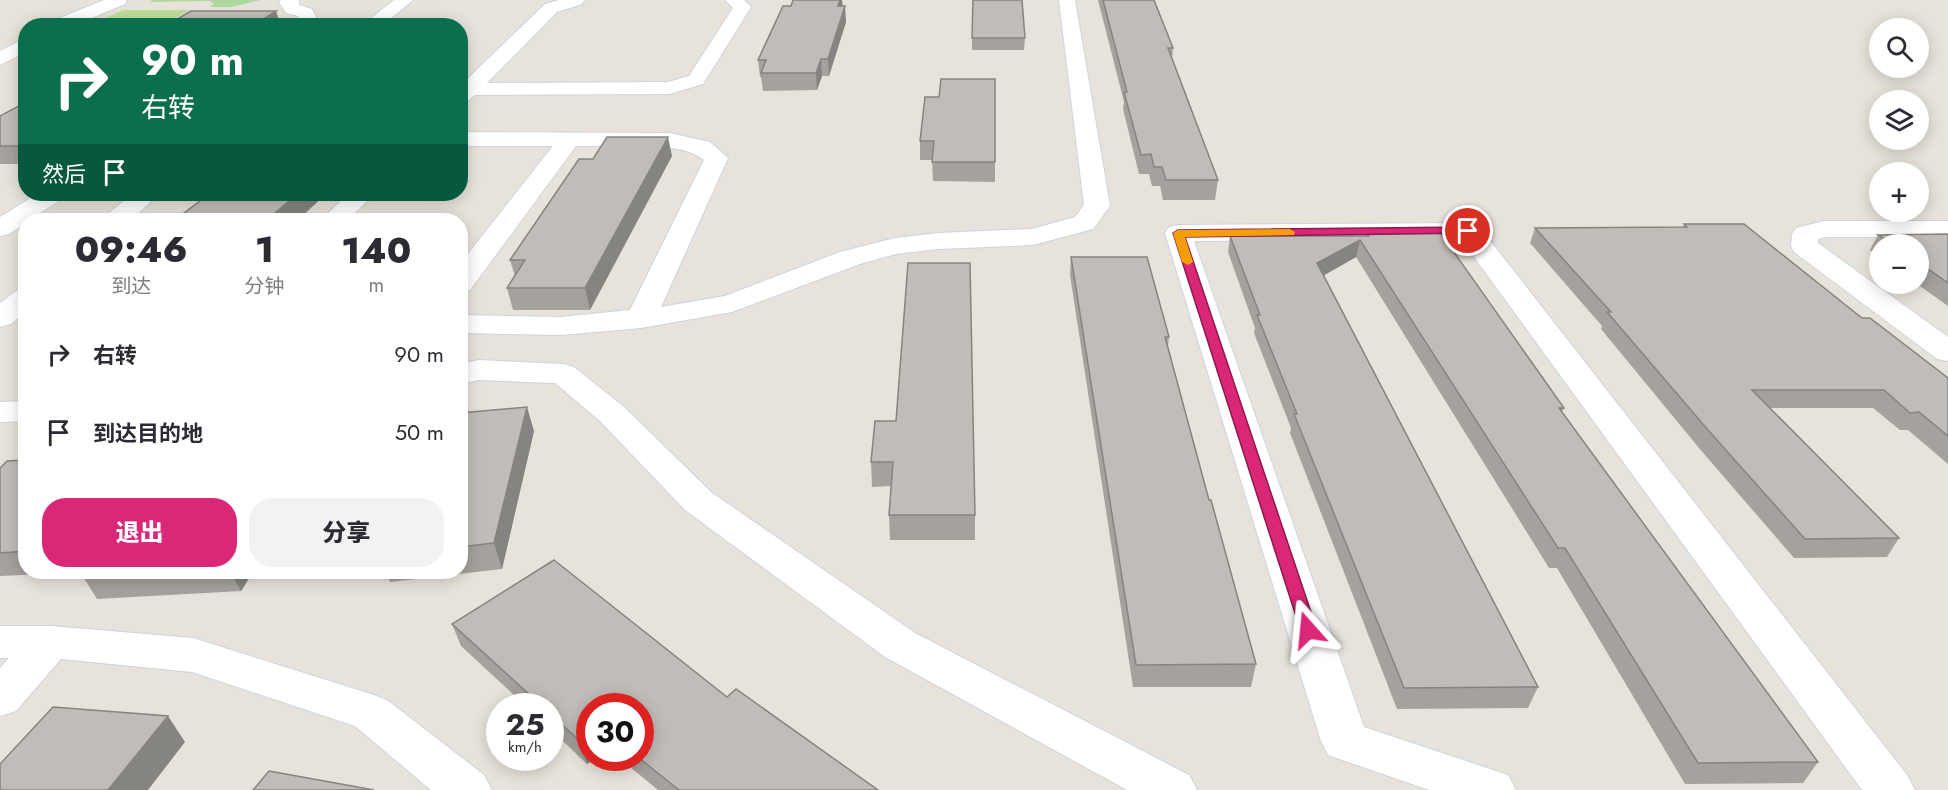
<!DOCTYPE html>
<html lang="zh">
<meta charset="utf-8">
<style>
:root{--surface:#fff;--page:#f2f2f3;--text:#2b2b33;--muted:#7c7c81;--accent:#db2777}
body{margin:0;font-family:Jost,"Noto Sans SC",sans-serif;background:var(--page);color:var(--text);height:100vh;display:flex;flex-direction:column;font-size:22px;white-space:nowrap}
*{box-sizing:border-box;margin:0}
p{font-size:20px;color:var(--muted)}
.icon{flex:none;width:33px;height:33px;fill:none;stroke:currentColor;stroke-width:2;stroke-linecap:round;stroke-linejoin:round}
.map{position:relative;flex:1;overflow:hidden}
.sheet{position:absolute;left:18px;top:213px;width:450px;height:366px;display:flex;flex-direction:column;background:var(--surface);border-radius:24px;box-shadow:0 3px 15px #0003}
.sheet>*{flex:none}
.hud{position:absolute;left:18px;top:18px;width:450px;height:183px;border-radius:24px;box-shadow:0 3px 15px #0003;background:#0b6e4f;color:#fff;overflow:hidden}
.tools{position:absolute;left:1869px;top:18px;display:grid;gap:12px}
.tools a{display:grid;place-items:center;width:60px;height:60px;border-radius:50%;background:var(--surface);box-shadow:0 3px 15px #0003;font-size:30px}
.speed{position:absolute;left:486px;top:693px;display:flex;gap:12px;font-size:30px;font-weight:700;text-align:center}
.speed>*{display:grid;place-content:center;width:78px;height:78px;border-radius:50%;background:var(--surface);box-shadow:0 3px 15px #0003;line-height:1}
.speed small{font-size:15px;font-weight:400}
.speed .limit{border:9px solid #d22;background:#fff;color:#111}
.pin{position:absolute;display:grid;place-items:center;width:51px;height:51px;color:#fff;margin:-26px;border:3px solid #fff;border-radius:50%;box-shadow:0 2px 6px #0007}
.me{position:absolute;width:66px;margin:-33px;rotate:342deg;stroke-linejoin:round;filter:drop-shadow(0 0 4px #0008)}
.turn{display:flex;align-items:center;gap:21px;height:126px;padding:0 24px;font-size:27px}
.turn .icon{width:78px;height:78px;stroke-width:2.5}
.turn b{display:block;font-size:42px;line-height:51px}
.then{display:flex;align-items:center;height:57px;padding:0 24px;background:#0003;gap:12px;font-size:22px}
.eta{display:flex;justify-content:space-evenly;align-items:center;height:102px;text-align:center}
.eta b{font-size:36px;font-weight:800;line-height:42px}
.action{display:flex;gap:12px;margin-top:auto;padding:12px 24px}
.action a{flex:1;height:69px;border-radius:24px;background:var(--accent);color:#fff;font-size:24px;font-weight:800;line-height:69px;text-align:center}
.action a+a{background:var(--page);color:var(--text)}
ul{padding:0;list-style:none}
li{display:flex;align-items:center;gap:18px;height:78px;padding:0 24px}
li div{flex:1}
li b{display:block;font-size:22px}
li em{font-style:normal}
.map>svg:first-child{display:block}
.green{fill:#aed99c}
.pitch{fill:#bedf99}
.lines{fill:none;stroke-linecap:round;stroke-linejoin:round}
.minor-casing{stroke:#d0d2de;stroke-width:2}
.minor{fill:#fff;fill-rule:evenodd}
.wall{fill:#a5a29d}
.shaded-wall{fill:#868480}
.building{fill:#c0bcb7;stroke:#868480;stroke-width:1.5}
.route{fill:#db2777;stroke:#8e194d;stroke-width:1.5}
.slow{fill:#f59e0b}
</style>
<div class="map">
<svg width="1948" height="790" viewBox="0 0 1948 790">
<rect width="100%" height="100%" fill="#e8e3da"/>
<polygon class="green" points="153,0 260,0 232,7 209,7 214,4 210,1 149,2"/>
<polygon class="pitch" points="123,10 190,10 162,25 91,25"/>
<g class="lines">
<g class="minor-casing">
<g id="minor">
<polygon points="104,0 127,0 125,4 73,26 47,26 50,22"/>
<polygon points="281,0 299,0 299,5 312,9 318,21 315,26 297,26 300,21 298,16 286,13 279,2"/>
<polygon points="394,0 413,0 382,26 361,26"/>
<polygon points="559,0 584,0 582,4 557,12 487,83 668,82 689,76 733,8 725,0 744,0 751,7 703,84 669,94 475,95 469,100 460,102 460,86 545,4"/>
<path d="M1059,0H1075L1110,206L1093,229L1033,245L938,249L896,254L860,264L732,312L641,328L561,335L460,333V315L561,317L630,310L704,160C678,139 609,147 576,146L470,290L460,292V264L553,146H460V132L669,133L710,142L728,158L661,307L725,296L840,252L895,238L938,233L1032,229L1075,217L1084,205Z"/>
<polygon points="26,38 26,52 0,65 0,51"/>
<polygon points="37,194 65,194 62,199 29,220 26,220 26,223 9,234 0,236 0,217"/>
<polygon points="132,194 159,194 131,220 103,220 107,215"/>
<polygon points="348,194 374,194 348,220 321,220"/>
<polygon points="1824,221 1948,221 1948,237 1825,237 1818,239 1818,243 1948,337 1948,361 1937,359 1794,252 1791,246 1792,234 1796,228"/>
<polygon points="1469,223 1478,225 1907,775 1915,790 1862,790 1461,239 1194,241 1364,727 1508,775 1516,790 1429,790 1328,755 1321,741 1165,233 1169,227 1178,225"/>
<polygon points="26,288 26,312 11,324 0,327 0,303 16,291"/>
<polygon points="479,360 563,364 574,367 624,407 711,492 915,633 1189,775 1197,790 1127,790 885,657 685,510 600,421 555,383 479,380 460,384 460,364"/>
<polygon points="26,401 26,421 0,422 0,402"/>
<polygon points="0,626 51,626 193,638 371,694 387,700 484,775 492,790 431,790 355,726 192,672 61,659 16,711 0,716 0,668 9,658 0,658"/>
</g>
</g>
<use href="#minor" class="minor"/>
</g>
<g class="wall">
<polygon points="1098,0 1154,0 1173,48 1172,58 1218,180 1215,200 1163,200 1160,186 1152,186 1149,174 1139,174 1123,109 1124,102"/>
<polygon points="843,6 846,22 829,76 822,76 817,90 763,91 761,77 760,77 758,60"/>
<polygon points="972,38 1025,38 1024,50 972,50"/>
<polygon points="995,79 995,182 933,181 932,160 920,160 920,141 939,97"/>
<polygon points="26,102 26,164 0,164 0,116"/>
<polygon points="672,156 590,310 513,310 507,288 515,276 510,260 593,159"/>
<polygon points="1684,224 1862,318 1948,378 1948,464 1908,430 1900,430 1873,408 1769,408 1899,538 1887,557 1794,558 1699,448 1601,329 1602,326 1530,243 1535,228 1683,227"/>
<polygon points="1366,231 1564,408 1562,412 1818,762 1803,783 1685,784 1557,568 1549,568 1356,257 1324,275 1538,687 1528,708 1397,709 1290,433 1291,428 1254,333 1255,328 1228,252 1230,236 1365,236"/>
<polygon points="1948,234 1948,306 1917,284 1918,284 1918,244 1880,244 1880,257 1870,250 1878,235"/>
<polygon points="1071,257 1169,337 1168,346 1209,500 1256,664 1251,687 1133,687 1070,275"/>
<polygon points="460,413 534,431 502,569 390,582 385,572 460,572"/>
<polygon points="875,421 975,515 975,540 890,540 889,515 891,486 872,487 871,462"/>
<polygon points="26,460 26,572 253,572 241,591 97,599 82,575 85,572 0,576 0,468"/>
<polygon points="452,624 727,697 878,790 658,790 619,758 640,758 590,706 590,758 596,758 587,764 550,729 550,706 526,706 461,646"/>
</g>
<g class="shaded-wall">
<polygon points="840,0 842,0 843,10 838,6"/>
<polygon points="845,6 846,22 829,76 828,59"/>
<polygon points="276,11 281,26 253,26"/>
<polygon points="821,59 822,76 817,90 816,73"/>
<polygon points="668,137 672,156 590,310 585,288"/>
<polygon points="297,194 326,194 298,220 267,220"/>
<polygon points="1360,240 1356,257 1314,281 1317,263"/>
<polygon points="527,407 534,431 502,569 494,543"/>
<polygon points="230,572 253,572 241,591"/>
<polygon points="168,716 185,742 148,790 108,790"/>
<polygon points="590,734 590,758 596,758 587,764 580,741"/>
</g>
<g class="building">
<polygon points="793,0 840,0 838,6 845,6 828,59 821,59 816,73 761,73 766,60 758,60 783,6 791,6"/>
<polygon points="973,0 1022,0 1025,38 972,38"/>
<polygon points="1103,0 1154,0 1173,48 1168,48 1218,180 1166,180 1162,167 1154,167 1151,154 1141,155 1124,92 1127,92"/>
<polygon points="191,11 276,11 253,26 165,26"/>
<polygon points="941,79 995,79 995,162 932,162 934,141 920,141 925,97 939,97"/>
<polygon points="26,102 26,146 0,146 0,116"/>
<polygon points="607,137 668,137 585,288 507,288 525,260 510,260 579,159 593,159"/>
<polygon points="209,194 297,194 267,220 175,220"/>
<polygon points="1684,224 1744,224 1862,318 1870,318 1948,378 1948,436 1919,412 1910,413 1884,390 1752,390 1899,538 1805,539 1708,430 1607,312 1611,312 1535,228 1687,227"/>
<polygon points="1366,231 1439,231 1564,408 1559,408 1818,762 1698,763 1565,548 1558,548 1360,240 1317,263 1538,687 1404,688 1294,414 1297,414 1257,315 1260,315 1230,236 1369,236"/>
<polygon points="1948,234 1948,283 1918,262 1918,244 1892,244 1878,235"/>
<polygon points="1071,257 1147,257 1169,337 1165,337 1209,500 1211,500 1256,664 1136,665"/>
<polygon points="908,263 970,263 975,515 889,515 893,462 871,462 875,421 896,421"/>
<polygon points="527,407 494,543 460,547 460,413"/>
<polygon points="26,460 26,551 0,553 0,468 7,461"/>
<polygon points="554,560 727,697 736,689 878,790 679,790 639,758 640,758 640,706 590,706 590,734 580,741 550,714 550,706 542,706 452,624"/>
<polygon points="85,572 159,572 82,575"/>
<polygon points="53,707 168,716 108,790 0,790 0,764"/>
<polygon points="269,771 374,790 253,790"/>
</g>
<polygon class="route" points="1468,227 1474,231 1472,233 1185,237 1317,630 1315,635 1308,637 1302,635 1173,233 1178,230"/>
<polygon class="slow" points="1290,229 1295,232 1294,235 1185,237 1193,262 1188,265 1182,262 1173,233 1178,230"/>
</svg>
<div class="tools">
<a><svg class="icon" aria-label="search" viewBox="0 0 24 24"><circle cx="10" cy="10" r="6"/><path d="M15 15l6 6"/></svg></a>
<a><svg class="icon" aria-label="layers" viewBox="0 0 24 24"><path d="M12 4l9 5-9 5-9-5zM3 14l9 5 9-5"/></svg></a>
<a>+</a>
<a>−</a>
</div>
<div class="speed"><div>25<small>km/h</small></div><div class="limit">30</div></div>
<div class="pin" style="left:1468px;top:231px;background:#d93025"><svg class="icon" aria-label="arrive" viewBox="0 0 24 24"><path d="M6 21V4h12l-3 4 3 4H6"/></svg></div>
<svg class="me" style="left:1308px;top:630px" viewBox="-20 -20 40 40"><path d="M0-17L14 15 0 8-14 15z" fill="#db2777" stroke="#fff" stroke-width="4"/></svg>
<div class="hud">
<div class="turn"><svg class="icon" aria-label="right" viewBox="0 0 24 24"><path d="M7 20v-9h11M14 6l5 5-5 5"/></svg><div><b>90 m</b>右转</div></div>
<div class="then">然后<svg class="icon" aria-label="arrive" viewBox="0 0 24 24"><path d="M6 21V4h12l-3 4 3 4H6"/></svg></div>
</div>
<section class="sheet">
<div class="eta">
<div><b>09:46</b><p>到达</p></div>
<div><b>1</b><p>分钟</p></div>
<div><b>140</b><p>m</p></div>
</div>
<ul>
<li><svg class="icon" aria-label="right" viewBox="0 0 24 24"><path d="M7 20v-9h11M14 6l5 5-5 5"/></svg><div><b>右转</b></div><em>90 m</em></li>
<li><svg class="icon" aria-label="arrive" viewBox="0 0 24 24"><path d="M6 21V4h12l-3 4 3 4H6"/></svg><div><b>到达目的地</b></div><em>50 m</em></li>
</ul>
<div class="action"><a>退出</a><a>分享</a></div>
</section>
</div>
